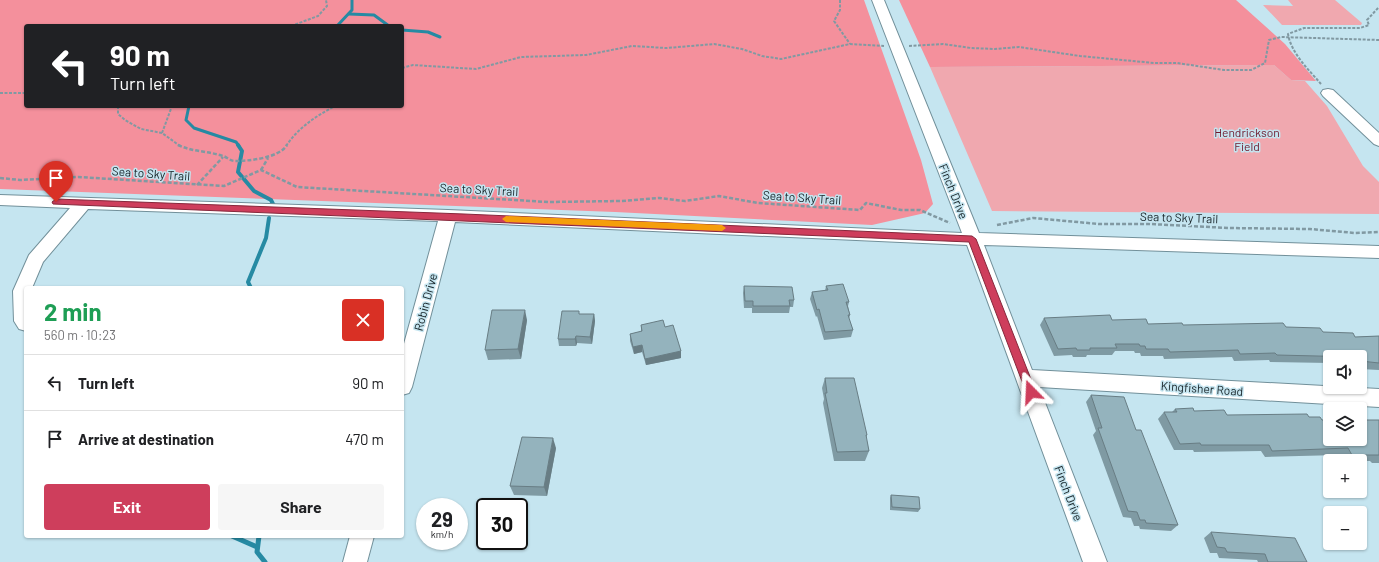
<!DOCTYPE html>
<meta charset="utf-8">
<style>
:root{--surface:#fff;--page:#f6f6f6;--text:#202124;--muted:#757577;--line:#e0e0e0;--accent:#ce3e5c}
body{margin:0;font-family:Barlow,sans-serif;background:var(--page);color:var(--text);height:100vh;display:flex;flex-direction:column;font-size:15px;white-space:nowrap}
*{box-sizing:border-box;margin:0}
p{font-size:13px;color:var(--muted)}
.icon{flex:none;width:22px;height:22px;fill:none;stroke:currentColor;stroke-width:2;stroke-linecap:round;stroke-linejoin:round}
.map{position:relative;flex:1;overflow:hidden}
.side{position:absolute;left:24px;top:286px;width:380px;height:252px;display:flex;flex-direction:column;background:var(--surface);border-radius:4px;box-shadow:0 1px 3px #0004}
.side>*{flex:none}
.guide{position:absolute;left:24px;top:24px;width:380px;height:84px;border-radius:4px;box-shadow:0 1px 3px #0004;background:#202124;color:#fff;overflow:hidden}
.tools{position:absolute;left:1323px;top:350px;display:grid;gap:8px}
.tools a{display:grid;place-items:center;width:44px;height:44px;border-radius:4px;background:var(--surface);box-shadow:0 1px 3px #0004;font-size:20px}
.speed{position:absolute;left:416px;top:498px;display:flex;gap:8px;font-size:20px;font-weight:700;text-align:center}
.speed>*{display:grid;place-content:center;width:52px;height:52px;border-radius:50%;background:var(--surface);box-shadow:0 1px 3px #0004;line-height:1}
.speed small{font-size:10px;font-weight:400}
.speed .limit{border:2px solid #111;border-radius:6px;background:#fff;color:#111}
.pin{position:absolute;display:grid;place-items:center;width:34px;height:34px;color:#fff;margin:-41px -17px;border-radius:50% 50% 50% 0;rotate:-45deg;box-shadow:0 0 4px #0007}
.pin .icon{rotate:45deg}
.me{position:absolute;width:44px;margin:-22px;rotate:339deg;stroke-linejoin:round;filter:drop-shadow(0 0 3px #0008)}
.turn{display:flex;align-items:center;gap:14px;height:84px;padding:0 20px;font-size:18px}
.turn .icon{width:52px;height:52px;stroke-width:2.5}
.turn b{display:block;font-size:28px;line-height:34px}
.round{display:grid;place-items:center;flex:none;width:42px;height:42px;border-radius:4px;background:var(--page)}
.overview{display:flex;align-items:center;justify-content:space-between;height:68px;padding:0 20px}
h1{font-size:24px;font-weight:700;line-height:30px;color:#1e9e55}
.action{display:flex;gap:8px;margin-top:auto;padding:8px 20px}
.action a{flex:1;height:46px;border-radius:4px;background:var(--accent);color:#fff;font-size:16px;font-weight:700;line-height:46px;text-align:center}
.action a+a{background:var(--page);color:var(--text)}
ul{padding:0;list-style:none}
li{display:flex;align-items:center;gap:12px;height:56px;padding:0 20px;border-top:1px solid var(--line)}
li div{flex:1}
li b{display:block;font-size:15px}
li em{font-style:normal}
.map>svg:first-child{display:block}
.green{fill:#f0a8af}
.forest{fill:#f4909c;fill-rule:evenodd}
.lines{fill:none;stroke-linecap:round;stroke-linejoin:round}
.stream-far2{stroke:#268aa3;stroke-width:3}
.stream-far1{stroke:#268aa3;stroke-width:4}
.stream{stroke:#268aa3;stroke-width:5}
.minor-casing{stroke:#72909a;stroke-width:2}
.path-far1{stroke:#8199a2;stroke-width:2;stroke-dasharray:3 1.5;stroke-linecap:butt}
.path{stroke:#8199a2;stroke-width:2.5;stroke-dasharray:4 2;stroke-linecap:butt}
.minor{fill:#fff;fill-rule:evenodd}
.wall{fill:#7f9aa3}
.shaded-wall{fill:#687d84}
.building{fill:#94b3bd;stroke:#687d84}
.route{fill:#ce3e5c;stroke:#86283c}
.slow{fill:#f59e0b}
.labels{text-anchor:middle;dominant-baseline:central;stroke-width:3;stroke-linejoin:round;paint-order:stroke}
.park-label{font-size:12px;fill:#6e172b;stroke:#c5e5f0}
.street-label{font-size:12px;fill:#162226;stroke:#c5e5f0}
</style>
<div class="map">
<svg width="1379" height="562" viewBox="0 0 1379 562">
<rect width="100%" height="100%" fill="#c5e5f0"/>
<g class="green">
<polygon points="1288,0 1335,0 1362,23 1361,25 1282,25 1263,5 1293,6"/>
<polygon points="1274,65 1291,80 1305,81 1327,106 1363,166 1379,182 1379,214 992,211 930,67"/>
</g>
<g class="forest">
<path d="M0,0H864L921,160L933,204L925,213L872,225L615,212L0,189ZM26,26H402V106H26Z"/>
<polygon points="899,0 1236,0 1285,44 1316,81 1291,80 1274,65 930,67"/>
</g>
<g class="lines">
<g class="stream-far2">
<polyline points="349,14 374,15 389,26"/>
<polyline points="337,26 352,10 352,0"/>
<polyline points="402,30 428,32 440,37"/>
<polyline points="189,106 186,120 194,128 236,142 239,146"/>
</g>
<g class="stream-far1">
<polyline points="238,145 242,151 238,172 254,191 271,200 274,206"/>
<polyline points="251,288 248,282 266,238 269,218"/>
</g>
<g class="stream">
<polyline points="232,536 257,547"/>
<polyline points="259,536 257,552 265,562"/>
</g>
<g class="minor-casing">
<g id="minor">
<polygon points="872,0 884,0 979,233 1379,246 1379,258 984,245 1032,370 1379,389 1379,407 1039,387 1107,562 1083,562 967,245 455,222 412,387 409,393 402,395 402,351 438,221 88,209 43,262 32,288 26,288 26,331 19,329 14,321 13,291 29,255 70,208 0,205 0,195 448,210 962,233"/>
<polygon points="1328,89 1333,90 1379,133 1379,146 1374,144 1323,96 1321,93 1323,90"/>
<polygon points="350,536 374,536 367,562 343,562"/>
</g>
</g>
<g class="path-far1">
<polyline points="840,0 840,10 834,21 850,44"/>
<polyline points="291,26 318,16 327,6 326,0"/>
<polyline points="909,46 943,44 971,48 995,49 1019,47 1080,56 1154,63 1177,63 1224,70 1251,70 1265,63 1269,40 1281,37 1379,40"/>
<polyline points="402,68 413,65 476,69 521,57 586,55 632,46 666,48 714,44 742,49 762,56 781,59 850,44 884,46"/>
<path d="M1321,84C1309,70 1291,53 1288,34L1304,28H1360L1369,25L1367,20L1379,7"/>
<polyline points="0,93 26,93"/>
<polyline points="118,106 118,114 125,120 141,129 162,133 180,146"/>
<polyline points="162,133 172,106"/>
<path d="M286,146C298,128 316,116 335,106"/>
</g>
<g class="path">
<path d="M178,145C193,152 208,151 223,156C227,157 230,161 235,161C249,161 279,158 287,145"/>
<polyline points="261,170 268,158"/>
<polyline points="0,178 20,180 78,177 224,186 261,170 297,187 548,202 622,201 659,198 685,201 719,196 758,203 860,210 866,203 901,210 920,210 950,223"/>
<polyline points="197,185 223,157"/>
<polyline points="997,225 1033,218 1099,224 1150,224 1229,228 1310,229 1355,233 1379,232"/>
</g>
<use href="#minor" class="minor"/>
</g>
<g class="wall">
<polygon points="744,286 794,300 793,307 790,307 789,313 752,313 752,308 744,308 743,293"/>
<polygon points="826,286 849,302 848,306 850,315 849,319 853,330 851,337 824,340 817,316 816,317 810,299 812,292 825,291"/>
<polygon points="579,314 594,314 595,321 592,344 577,343 576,346 559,346 558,339"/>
<polygon points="1044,318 1112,320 1148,324 1183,325 1286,327 1355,337 1379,336 1379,370 1360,369 1360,357 1330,357 1330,363 1270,362 1269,360 1234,361 1232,357 1164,359 1163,356 1141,356 1140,353 1135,353 1134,351 1115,351 1112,355 1087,355 1086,357 1073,357 1072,355 1054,356 1040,325"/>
<polygon points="527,320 521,359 488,360 485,350"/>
<polygon points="641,325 665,327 681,351 681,358 646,365 642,352 634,354 630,341 630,334 641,332"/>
<polygon points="825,378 867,435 866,439 869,451 865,461 834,461 823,403 824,399 822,388"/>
<polygon points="1091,395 1136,430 1178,525 1171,531 1140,529 1139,526 1134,526 1131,518 1123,517 1093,435 1096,431 1086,402"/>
<polygon points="1175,409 1194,411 1227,415 1309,417 1322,420 1379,420 1379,463 1372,463 1370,461 1344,461 1339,455 1265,457 1261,451 1194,452 1193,450 1174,450 1158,419 1164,412 1172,412"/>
<polygon points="556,448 547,496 514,495 510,486"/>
<polygon points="891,495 920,509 918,512 890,510 890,498"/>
<polygon points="1211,532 1307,562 1258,562 1257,560 1219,558 1217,553 1210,553 1204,538"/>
</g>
<g class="shaded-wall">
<polygon points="525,310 527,320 521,359 518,349"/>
<polygon points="594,314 595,321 592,344 590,337"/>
<polygon points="576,336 577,343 576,346 575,339"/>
<polygon points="642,345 642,352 634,354 633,347"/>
<polygon points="681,351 681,358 646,365 645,359"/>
<polygon points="553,438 556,448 547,496 544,487"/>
</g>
<g class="building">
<polygon points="843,284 849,302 846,302 850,315 848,315 853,330 825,332 819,309 817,310 812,292 828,290 826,286"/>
<polygon points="744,286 792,287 794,300 789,300 790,306 753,306 753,301 745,301"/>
<polygon points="492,310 525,310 518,349 485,350"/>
<polygon points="562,311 579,311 579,314 594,314 590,337 576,336 575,339 558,339"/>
<polygon points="1110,315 1112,320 1146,319 1148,324 1182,323 1183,325 1283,323 1286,327 1320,328 1323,332 1353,333 1355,337 1379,336 1379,363 1361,361 1360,360 1360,357 1358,357 1277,355 1275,353 1240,354 1238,350 1170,352 1168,349 1146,349 1145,346 1140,346 1139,344 1115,344 1117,348 1090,348 1090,350 1077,350 1076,348 1058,349 1044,318"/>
<polygon points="663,320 665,327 673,325 681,351 645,359 642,345 633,347 630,334 642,331 641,325"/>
<polygon points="825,378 854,378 867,435 866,435 869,451 837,452 825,393 827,393"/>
<polygon points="1091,395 1124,397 1136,430 1141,430 1178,525 1146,523 1145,520 1140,520 1137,512 1128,511 1098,428 1102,428"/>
<polygon points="1193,408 1194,411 1224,410 1227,415 1307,414 1309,417 1320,417 1322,420 1330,420 1330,439 1360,439 1360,420 1379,420 1379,455 1352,455 1348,448 1272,451 1269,445 1201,445 1200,443 1180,444 1164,412 1177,412 1175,409"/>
<polygon points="522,437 553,438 544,487 510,486"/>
<polygon points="891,495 919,497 920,509 892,507"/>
<polygon points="1211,532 1295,538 1307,562 1268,562 1265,554 1227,552 1225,548 1217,547"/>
</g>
<polygon class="route" points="56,199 464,214 972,236 976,239 1036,392 1035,395 1031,396 1028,395 1026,392 969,242 53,204 52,202"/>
<polygon class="slow" points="506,216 722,225 726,228 722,231 506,222 502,219"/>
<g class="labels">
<g class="park-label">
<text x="1247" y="132">Hendrickson<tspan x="1247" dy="14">Field</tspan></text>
</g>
<g class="street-label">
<text transform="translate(151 173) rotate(4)">Sea to Sky Trail</text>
<text transform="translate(479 189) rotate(3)">Sea to Sky Trail</text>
<text transform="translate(954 191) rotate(68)">Finch Drive</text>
<text transform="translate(802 197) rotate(4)">Sea to Sky Trail</text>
<text transform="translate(1179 217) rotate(2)">Sea to Sky Trail</text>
<text transform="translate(425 302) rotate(-75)">Robin Drive</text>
<text transform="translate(1202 388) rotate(4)">Kingfisher Road</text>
<text transform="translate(1069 493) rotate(69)">Finch Drive</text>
</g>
</g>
</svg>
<div class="tools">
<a><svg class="icon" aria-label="sound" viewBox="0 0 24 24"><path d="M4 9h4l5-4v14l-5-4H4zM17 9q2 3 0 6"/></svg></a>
<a><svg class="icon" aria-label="layers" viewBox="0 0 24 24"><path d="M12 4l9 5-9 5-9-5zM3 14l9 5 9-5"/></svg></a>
<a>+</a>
<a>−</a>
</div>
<div class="speed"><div>29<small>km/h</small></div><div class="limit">30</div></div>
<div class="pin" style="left:56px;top:202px;background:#d93025"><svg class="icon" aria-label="arrive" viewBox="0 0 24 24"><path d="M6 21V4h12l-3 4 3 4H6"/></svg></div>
<svg class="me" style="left:1031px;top:392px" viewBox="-20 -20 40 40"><path d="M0-17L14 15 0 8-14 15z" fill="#ce3e5c" stroke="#fff" stroke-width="4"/></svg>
<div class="guide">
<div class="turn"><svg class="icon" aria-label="left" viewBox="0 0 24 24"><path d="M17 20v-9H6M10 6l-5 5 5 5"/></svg><div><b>90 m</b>Turn left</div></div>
</div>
<section class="side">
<div class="overview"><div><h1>2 min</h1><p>560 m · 10:23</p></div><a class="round" style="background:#d93025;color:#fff"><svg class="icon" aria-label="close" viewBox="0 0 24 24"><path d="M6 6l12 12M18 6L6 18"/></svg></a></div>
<ul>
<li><svg class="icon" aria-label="left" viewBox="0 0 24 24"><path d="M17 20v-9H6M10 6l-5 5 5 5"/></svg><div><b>Turn left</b></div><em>90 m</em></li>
<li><svg class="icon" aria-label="arrive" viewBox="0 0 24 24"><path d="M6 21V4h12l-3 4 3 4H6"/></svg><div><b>Arrive at destination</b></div><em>470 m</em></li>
</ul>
<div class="action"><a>Exit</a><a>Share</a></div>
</section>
</div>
